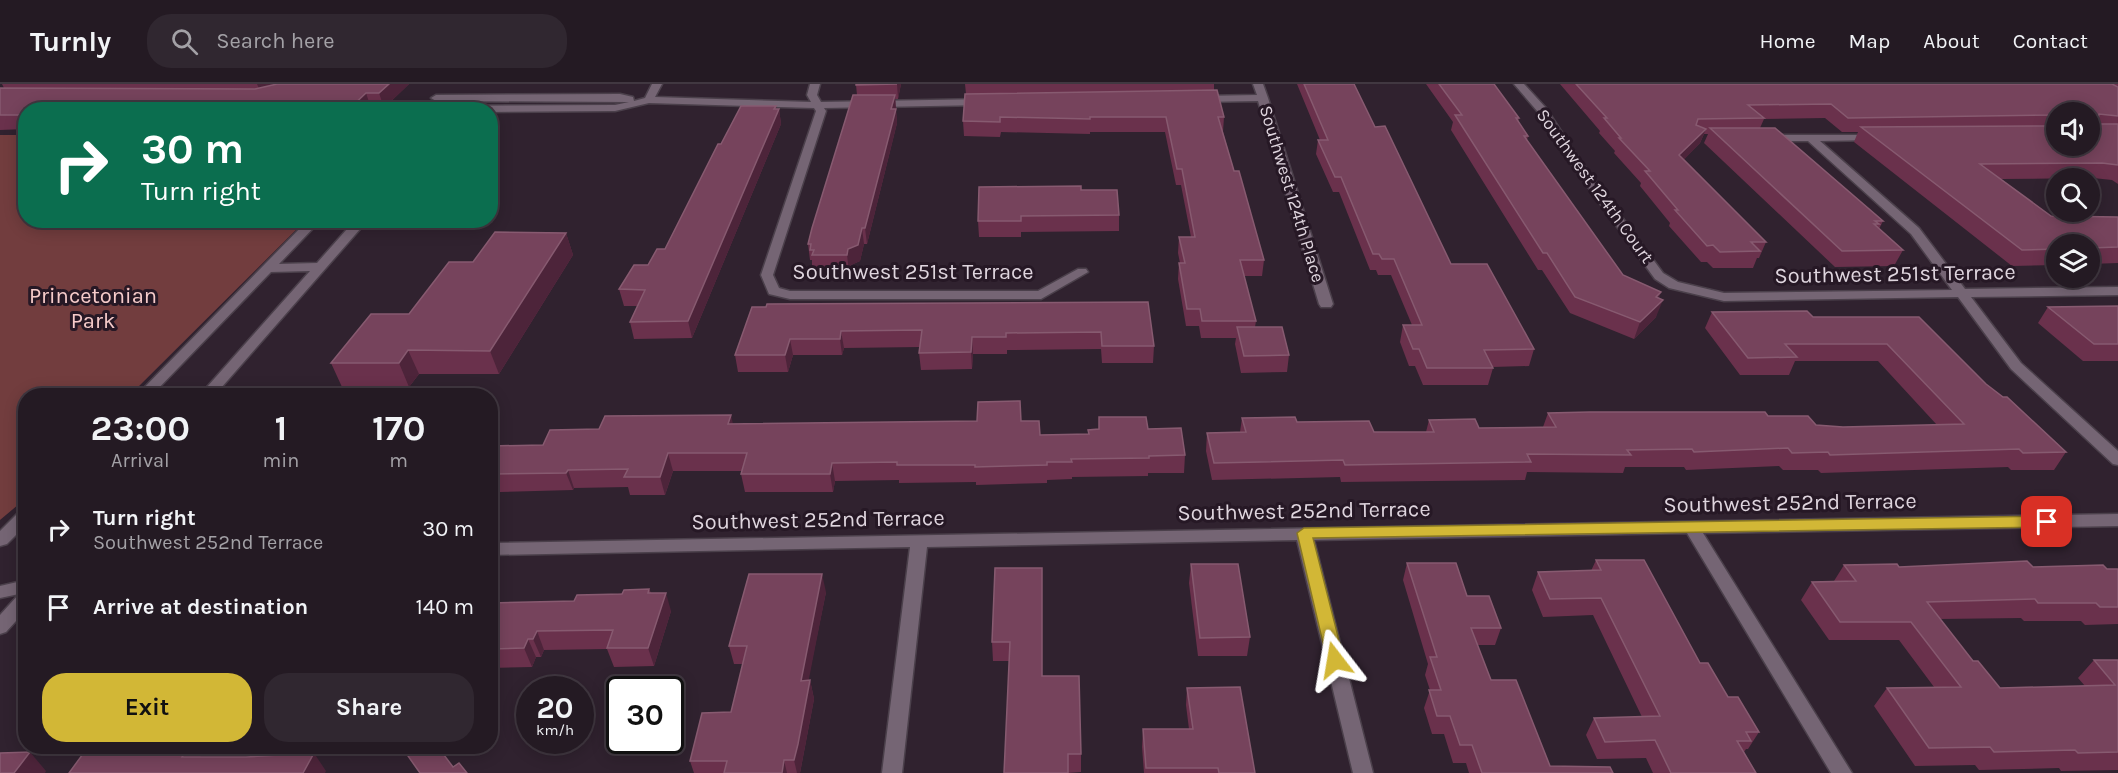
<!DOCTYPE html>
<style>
:root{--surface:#241a23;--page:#302730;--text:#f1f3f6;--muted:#a3a1a6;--line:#413841;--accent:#d2b736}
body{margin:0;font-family:Karla,sans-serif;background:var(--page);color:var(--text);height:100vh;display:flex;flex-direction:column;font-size:22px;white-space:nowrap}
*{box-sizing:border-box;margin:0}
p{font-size:20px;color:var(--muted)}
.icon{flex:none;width:33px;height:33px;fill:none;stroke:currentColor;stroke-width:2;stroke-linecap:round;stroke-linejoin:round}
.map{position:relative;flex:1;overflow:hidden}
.sheet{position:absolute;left:18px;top:304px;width:480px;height:366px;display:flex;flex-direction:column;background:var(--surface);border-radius:24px;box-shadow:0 3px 15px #0003,0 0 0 2px var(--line)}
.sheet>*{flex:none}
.banner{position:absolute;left:18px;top:18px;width:480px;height:126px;border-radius:24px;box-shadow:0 3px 15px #0003,0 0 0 2px var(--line);background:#0b6e4f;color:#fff;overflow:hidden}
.controls{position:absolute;left:2046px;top:18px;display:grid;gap:12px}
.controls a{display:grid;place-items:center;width:54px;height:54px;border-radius:50%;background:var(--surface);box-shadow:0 3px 15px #0003,0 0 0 2px var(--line);font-size:30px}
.speed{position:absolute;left:516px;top:592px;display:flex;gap:12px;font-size:30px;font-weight:700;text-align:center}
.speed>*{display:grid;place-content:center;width:78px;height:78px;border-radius:50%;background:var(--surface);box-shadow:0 3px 15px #0003,0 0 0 2px var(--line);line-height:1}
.speed small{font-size:15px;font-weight:400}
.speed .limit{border:3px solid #111;border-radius:9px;background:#fff;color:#111}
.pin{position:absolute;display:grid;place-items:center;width:51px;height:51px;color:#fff;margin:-26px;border-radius:12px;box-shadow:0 3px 9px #0006}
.me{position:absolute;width:66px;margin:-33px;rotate:346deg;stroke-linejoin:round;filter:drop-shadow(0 0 4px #0008)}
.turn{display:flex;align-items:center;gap:21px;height:126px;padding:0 24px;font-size:27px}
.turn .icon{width:78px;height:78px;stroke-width:2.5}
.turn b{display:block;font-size:42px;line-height:51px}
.eta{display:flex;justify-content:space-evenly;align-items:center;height:102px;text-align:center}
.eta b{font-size:36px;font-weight:700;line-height:42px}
.action{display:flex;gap:12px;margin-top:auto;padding:12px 24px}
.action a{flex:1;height:69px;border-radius:24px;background:var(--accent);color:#111;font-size:24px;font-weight:700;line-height:69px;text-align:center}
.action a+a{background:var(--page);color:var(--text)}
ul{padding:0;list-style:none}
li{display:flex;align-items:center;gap:18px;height:78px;padding:0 24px}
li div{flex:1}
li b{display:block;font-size:22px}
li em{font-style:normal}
header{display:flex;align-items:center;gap:36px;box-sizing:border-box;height:84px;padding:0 30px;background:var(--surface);border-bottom:2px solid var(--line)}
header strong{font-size:28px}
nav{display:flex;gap:33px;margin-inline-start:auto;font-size:21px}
.search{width:420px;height:54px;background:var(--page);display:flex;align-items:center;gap:15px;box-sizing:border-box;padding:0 21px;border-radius:24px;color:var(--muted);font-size:22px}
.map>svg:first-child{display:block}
.green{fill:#723d3e}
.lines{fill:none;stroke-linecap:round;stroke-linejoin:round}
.minor-casing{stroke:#4b404b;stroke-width:3}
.minor{fill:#756574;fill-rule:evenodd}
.wall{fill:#6a314c;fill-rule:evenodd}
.shaded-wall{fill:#4d243a}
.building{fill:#76435c;stroke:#875a70;stroke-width:1.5}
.route{fill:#d2b736;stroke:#887723;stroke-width:1.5}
.labels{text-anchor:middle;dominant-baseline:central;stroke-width:6;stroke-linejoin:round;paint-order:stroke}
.far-street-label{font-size:18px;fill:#dfd5de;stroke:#261825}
.street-label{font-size:22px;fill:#dfd5de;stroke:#261825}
.park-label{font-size:22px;fill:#f6cbca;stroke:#261825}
</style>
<header>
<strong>Turnly</strong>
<div class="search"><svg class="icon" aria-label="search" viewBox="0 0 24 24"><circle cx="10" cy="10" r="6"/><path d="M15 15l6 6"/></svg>Search here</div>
<nav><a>Home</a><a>Map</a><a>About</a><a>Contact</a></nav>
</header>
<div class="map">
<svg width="2118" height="689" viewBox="0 0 2118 689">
<rect width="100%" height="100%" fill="#30222f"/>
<polygon class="green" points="0,51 25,51 26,136 305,137 129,312 26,312 25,415 0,436"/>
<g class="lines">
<g class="minor-casing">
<g id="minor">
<polygon points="652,0 662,0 655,13 811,18 807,11 810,0 820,0 817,11 821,18 984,15 989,18 984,21 824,24 826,27 773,191 779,204 790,207 1038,207 1078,185 1086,185 1088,188 1041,215 790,215 769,210 761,191 816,27 814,24 649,19 615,27 490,28 490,26 419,25 424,22 615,21 629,18 436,17 431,14 436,11 620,10 633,13 634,17 645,14"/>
<polygon points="1253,0 1263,0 1268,14 1333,220 1331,223 1321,223 1319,220 1258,17 1200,18 1195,15 1200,12 1257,11"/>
<polygon points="1514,0 1524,0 1546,24 1582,79 1663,189 1678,198 1724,209 1952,206 1911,150 1808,57 1769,57 1764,54 1769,51 1881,51 1881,55 1877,56 1820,57 1919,144 1965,205 2118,203 2118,211 1971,213 2021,279 2118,367 2118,381 2113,380 2011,285 1958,213 1724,217 1669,204 1655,195 1573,82 1538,28"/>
<polygon points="308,136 321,136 279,180 317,179 355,136 368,136 214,312 199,312 310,187 271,188 151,312 136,312"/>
<polygon points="26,426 26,441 7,460 0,462 0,447 20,427"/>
<polygon points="2118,430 2118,442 1703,449 1852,689 1831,689 1687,449 1314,456 1373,689 1353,689 1297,456 927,463 902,689 882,689 910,463 490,471 490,459"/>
<polygon points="26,496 26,526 6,548 0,550 0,531 19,510 0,514 0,502"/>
</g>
</g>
<use href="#minor" class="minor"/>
</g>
<g class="wall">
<polygon points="2,0 409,0 384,24 371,24 369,26 26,26 26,45 0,46 0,4 4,4"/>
<polygon points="901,0 898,15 895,15 897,39 867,160 864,160 860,177 851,181 849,187 815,187 814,182 812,182 812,176 810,176 808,160 857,11 856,1"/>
<polygon points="965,0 1214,0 1214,6 1224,33 1223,48 1232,80 1264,176 1262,192 1244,192 1256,237 1255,243 1289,271 1287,288 1241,289 1235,260 1236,254 1201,254 1199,242 1186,242 1178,195 1179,179 1180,179 1178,169 1179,153 1191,153 1181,101 1176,101 1165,48 1090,48 1090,50 1001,48 1000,53 964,52 963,37 966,10"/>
<polygon points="1297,0 1354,0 1375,43 1451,180 1534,265 1529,282 1492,283 1493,284 1488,301 1423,301 1415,282 1409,282 1400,258 1403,241 1412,241 1391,191 1378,191 1376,186 1370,186 1339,108 1333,108 1316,70 1318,56 1320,56"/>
<polygon points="1426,0 1494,0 1519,34 1518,38 1528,52 1527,56 1623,191 1659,214 1656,233 1634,255 1570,229 1542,186 1538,186 1451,46 1453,38"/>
<path d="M1560,0H2118V100L2112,96L2093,94L2001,95L2051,132L2118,133V179L2090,180V160H2056V181L2012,182L1854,58L1858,48H1842L1825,34L1764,35L1760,44L1883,137L1879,145L1903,166L1894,182L1835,183L1704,59L1708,50H1704L1700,59L1684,75L1766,158L1759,174H1757L1753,184H1713L1707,178H1701L1669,142L1670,139L1640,102L1641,99L1614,69L1615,67L1599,49L1600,47ZM2056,28H2090L2056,62Z"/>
<polygon points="776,22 776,25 779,25 781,40 692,254 634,255 630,238 637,222 624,222 619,205 648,181 665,165 721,60"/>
<polygon points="1081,106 1119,131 1119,147 1021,148 1021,153 979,153 978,137"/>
<polygon points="566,149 573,171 499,290 419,290 409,303 342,303 331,279 409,230 473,178"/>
<polygon points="1148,218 1154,262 1153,279 1102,279 1101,265 1007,266 1007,270 973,270 972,285 921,286 919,269 920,263 844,264 842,271 793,271 788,288 738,288 735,271 752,223"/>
<polygon points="2118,222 2118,277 2083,277 2038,239 2048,223"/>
<polygon points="1712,228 1813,233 1919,233 1986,300 2066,368 2054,386 2011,386 2008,383 1821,389 1818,386 1783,386 1779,382 1686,386 1684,383 1625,383 1623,389 1527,388 1525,396 1341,398 1340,393 1212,396 1206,367 1207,349 1240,348 1242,334 1297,338 1374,348 1426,348 1429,336 1479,344 1543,343 1548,329 1768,332 1816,341 1843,343 1937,341 1878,277 1795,277 1789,291 1740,291 1705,244"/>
<polygon points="1099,333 1148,345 1185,371 1184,389 1148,389 1148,392 1072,393 1072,395 1047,396 1047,399 976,401 976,398 899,399 899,396 835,397 833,408 745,408 741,390 742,387 673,387 665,411 630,411 628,403 574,404 573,406 500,408 498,412 490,413 490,362 543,361 599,345 733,340 1021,337 1040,351 1088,350 1099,345"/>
<polygon points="1596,476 1700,579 1728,613 1759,648 1748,665 1746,665 1744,668 1756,689 1653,689 1646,674 1597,675 1586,651 1594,634 1642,633 1593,531 1543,533 1532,506 1538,488 1591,487"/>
<polygon points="1407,479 1467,512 1501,544 1495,561 1477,561 1491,596 1550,682 1613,689 1469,689 1466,679 1453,679 1444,650 1432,650 1424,624 1430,606 1425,591 1428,580 1403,496"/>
<polygon points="1191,480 1250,553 1247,572 1198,572 1189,499"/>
<polygon points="1844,481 1899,483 2033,483 2118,485 2118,540 2085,541 2081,537 2024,537 2021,534 1940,535 1973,577 2000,604 2085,602 2078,594 2094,576 2118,576 2118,686 2061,687 2059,684 1979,686 1975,681 1915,682 1874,622 1887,604 1934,603 1899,556 1829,556 1801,516 1812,498 1834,497"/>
<polygon points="995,484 1042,592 1081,670 1081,688 1068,689 1009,577 993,577 992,558"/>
<polygon points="649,505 651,509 671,527 654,582 614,583 607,565 544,566 541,573 536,573 532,583 490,584 490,519 574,517"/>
<polygon points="826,508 808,596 810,596 814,615 800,689 694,689 690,677 731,628 743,580 734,580 729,562"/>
<polygon points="1187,604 1255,689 1144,689 1142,663 1143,645 1189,645 1186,621"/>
</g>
<g class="shaded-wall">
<polygon points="257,0 287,0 261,9"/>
<polygon points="389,0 409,0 384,24 379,9"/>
<polygon points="897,0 901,0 898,15"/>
<polygon points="366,9 371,24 369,26 348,26"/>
<polygon points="895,11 897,39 867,160 865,144"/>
<polygon points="776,22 777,30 779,25 781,40 692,254 688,237"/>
<polygon points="1706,45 1700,59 1674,86 1679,71"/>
<polygon points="862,144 864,160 860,177 851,181 849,187 847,171 848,165"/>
<polygon points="566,149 573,171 499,290 490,267"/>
<polygon points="1661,208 1656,223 1663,216 1656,233 1634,255 1640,238 1656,213"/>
<polygon points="841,247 844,264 842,271 840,255"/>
<polygon points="972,253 973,270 972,285 971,268"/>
<polygon points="790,255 793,271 788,288 785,271"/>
<polygon points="408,266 419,290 409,303 399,279"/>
<polygon points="731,331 735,349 728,340"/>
<polygon points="668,369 673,387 665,411 660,393"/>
<polygon points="832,379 835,397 833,408 830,390"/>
<polygon points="568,386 574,404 573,406 566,389"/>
<polygon points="493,390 500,408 498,412 491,394"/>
<polygon points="822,490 826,508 805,615 801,597"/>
<polygon points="666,509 671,527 654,582 648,564"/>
<polygon points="537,547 544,566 541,573 533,555"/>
<polygon points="528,555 536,573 532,583 524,564"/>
<polygon points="810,596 814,615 800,689 797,689 794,676"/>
<polygon points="188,663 193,663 205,678 182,673"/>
<polygon points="30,668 46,687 45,689 14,689"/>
<polygon points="314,669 326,687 325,689 303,689"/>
<polygon points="784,676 787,689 782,689"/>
</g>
<g class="building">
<polygon points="277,0 389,0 379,9 366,9 348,26 26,26 26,31 0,31 0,4 255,5"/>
<polygon points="856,0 897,0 856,1"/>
<polygon points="1304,0 1354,0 1375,43 1385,42 1451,180 1487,180 1534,265 1484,266 1493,284 1427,284 1419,265 1413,265 1403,241 1422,241 1394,175 1382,175 1379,170 1373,170 1341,93 1335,93 1318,56 1328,56"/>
<polygon points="1439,0 1494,0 1519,34 1516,34 1528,52 1524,52 1623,191 1661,208 1656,213 1663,216 1640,238 1575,213 1547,169 1543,169 1455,31 1462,31"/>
<polygon points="1576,0 2112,0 2118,3 2118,32 2099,30 2097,40 2118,40 2118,81 2102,79 1980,80 2051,132 2118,133 2118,163 2090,164 2090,160 2056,160 2056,165 2022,166 1861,43 2056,42 2056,62 2090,62 2090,28 2056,28 2056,31 1848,34 1831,20 1748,21 1764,34 1698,35 1696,41 1706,45 1679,71 1766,158 1751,158 1760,167 1720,168 1713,161 1707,162 1675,126 1678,126 1645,87 1650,87 1619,54 1621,54 1604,34 1607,34"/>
<polygon points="1217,6 1224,33 1218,33 1232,80 1234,87 1239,87 1264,176 1240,176 1256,237 1202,237 1200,225 1187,225 1179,179 1185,179 1179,153 1195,153 1182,85 1177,85 1166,33 1090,33 1090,35 1000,33 1000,38 963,37 965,10"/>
<polygon points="853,11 895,11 891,25 896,25 865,144 862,144 858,161 848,165 847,171 812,171 814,166 810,166 811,160 808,160 812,144"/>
<polygon points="741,22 776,22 774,25 779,25 688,237 630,238 645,206 619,205 634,181 648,181 657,165 665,165 718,60 721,60"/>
<polygon points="1710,44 1775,44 1883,137 1875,137 1879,140 1874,140 1903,166 1842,167"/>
<polygon points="1081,102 1081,106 1117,106 1119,131 1021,132 1021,137 978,137 979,103"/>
<polygon points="495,148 566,149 490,267 408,266 399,279 331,279 371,230 409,230 449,178 473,178"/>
<polygon points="1148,218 1154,262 1102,262 1101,248 1006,249 1006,253 972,253 971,268 919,269 922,246 841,247 840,255 790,255 785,271 735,271 752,223 766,223 767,220"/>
<polygon points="2118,222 2118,260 2094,260 2048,223"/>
<polygon points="1807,227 1813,233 1919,233 1986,300 2003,313 2007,313 2066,368 2023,369 2019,365 1830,371 1828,368 1792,369 1788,364 1694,368 1692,365 1627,366 1631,371 1527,370 1531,378 1345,381 1343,376 1214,379 1207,349 1246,348 1242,334 1295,333 1297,338 1369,337 1374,348 1434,348 1429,336 1475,335 1479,344 1556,343 1548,329 1590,328 1765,328 1768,332 1808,332 1816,341 1843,343 1964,340 1887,260 1785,260 1797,273 1748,274 1712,228"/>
<polygon points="1237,243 1282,243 1289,271 1244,272"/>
<polygon points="1020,317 1021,337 1039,337 1040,351 1089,350 1088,346 1099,345 1099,333 1146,333 1148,345 1181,344 1185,371 1149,372 1149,374 1071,375 1072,378 1047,378 1047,381 975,383 975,381 897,381 897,378 832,379 830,390 741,390 747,369 668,369 660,393 624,393 628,385 568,386 566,389 493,390 490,394 490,362 543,361 550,346 599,345 605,332 731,331 728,340 977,337 978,318"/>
<polygon points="1596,476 1644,476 1700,579 1708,579 1728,613 1738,613 1759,648 1746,648 1751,657 1737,657 1756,689 1671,689 1655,656 1605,658 1594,634 1660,632 1601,514 1550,515 1538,488 1601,486"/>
<polygon points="2027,477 2033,483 2103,481 2107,485 2118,485 2118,523 2100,523 2096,519 2038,519 2035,515 1927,518 1973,577 1978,577 2000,604 2115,601 2094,576 2118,576 2118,668 2078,669 2075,666 1994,668 1990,663 1929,664 1887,604 1961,603 1911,538 1840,538 1812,498 1856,497 1844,481 1897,480 1899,483"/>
<polygon points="1407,479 1456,479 1467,512 1489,512 1501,544 1471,544 1491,596 1516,596 1550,682 1610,683 1613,689 1482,689 1472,661 1460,661 1450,632 1437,632 1429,606 1441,606 1430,573 1437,573"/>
<polygon points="1191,480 1238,480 1250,553 1200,554"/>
<polygon points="995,484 1042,484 1042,592 1079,592 1081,670 1068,670 1068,689 1004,689 1010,558 992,558"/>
<polygon points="749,490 822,490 801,597 810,596 798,660 794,676 784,676 782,689 724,689 727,677 690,677 702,629 731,628 747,562 729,562"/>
<polygon points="649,505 648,509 666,509 648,564 607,564 613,546 537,547 533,555 528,555 524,564 490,565 490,519 574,517 577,511 622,510 624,506"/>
<polygon points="1240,603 1255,689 1219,689 1218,684 1146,684 1143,645 1193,645 1187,604"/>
<polygon points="88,663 188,663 182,673 246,673 314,669 303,689 69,689"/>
<polygon points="422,663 438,663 453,683 459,679 467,689 420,689 408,672"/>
<polygon points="30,668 14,689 0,689 0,669"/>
</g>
<polygon class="route" points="2047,432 2054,438 2047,443 1313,454 1344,576 1341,581 1329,581 1327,576 1297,449 1304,444"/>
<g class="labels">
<g class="far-street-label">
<text transform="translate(1595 102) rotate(54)">Southwest 124th Court</text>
<text transform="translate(1292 110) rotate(73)">Southwest 124th Place</text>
</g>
<g class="street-label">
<text x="913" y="188">Southwest 251st Terrace</text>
<text transform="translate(1895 190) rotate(-1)">Southwest 251st Terrace</text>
<text transform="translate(1790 419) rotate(-1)">Southwest 252nd Terrace</text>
<text transform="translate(1304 427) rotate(-1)">Southwest 252nd Terrace</text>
<text transform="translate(818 436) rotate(-1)">Southwest 252nd Terrace</text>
</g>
<g class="park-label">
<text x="93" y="212">Princetonian<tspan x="93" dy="25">Park</tspan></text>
</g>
</g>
</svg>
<div class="controls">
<a><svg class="icon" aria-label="sound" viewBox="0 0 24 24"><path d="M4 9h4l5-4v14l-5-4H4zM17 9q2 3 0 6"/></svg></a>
<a><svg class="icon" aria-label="search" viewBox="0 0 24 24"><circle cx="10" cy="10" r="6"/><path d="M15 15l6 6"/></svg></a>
<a><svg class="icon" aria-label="layers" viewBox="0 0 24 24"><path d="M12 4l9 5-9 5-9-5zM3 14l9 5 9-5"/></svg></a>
</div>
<div class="speed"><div>20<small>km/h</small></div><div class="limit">30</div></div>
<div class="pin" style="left:2047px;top:438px;background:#d93025"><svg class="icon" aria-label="arrive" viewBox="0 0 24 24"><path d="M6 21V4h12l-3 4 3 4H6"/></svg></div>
<svg class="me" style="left:1335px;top:576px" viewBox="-20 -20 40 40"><path d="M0-17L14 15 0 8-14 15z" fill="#d2b736" stroke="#fff" stroke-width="4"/></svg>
<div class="banner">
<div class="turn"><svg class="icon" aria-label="right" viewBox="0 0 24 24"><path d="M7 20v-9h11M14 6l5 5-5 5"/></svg><div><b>30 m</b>Turn right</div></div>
</div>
<section class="sheet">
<div class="eta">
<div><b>23:00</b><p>Arrival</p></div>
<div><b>1</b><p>min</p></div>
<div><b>170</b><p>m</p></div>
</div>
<ul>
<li><svg class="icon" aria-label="right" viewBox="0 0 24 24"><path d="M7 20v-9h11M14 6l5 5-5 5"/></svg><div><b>Turn right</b><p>Southwest 252nd Terrace</p></div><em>30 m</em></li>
<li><svg class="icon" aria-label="arrive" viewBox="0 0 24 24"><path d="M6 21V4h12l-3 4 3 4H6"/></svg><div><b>Arrive at destination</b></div><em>140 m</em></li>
</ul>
<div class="action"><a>Exit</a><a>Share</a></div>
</section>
</div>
